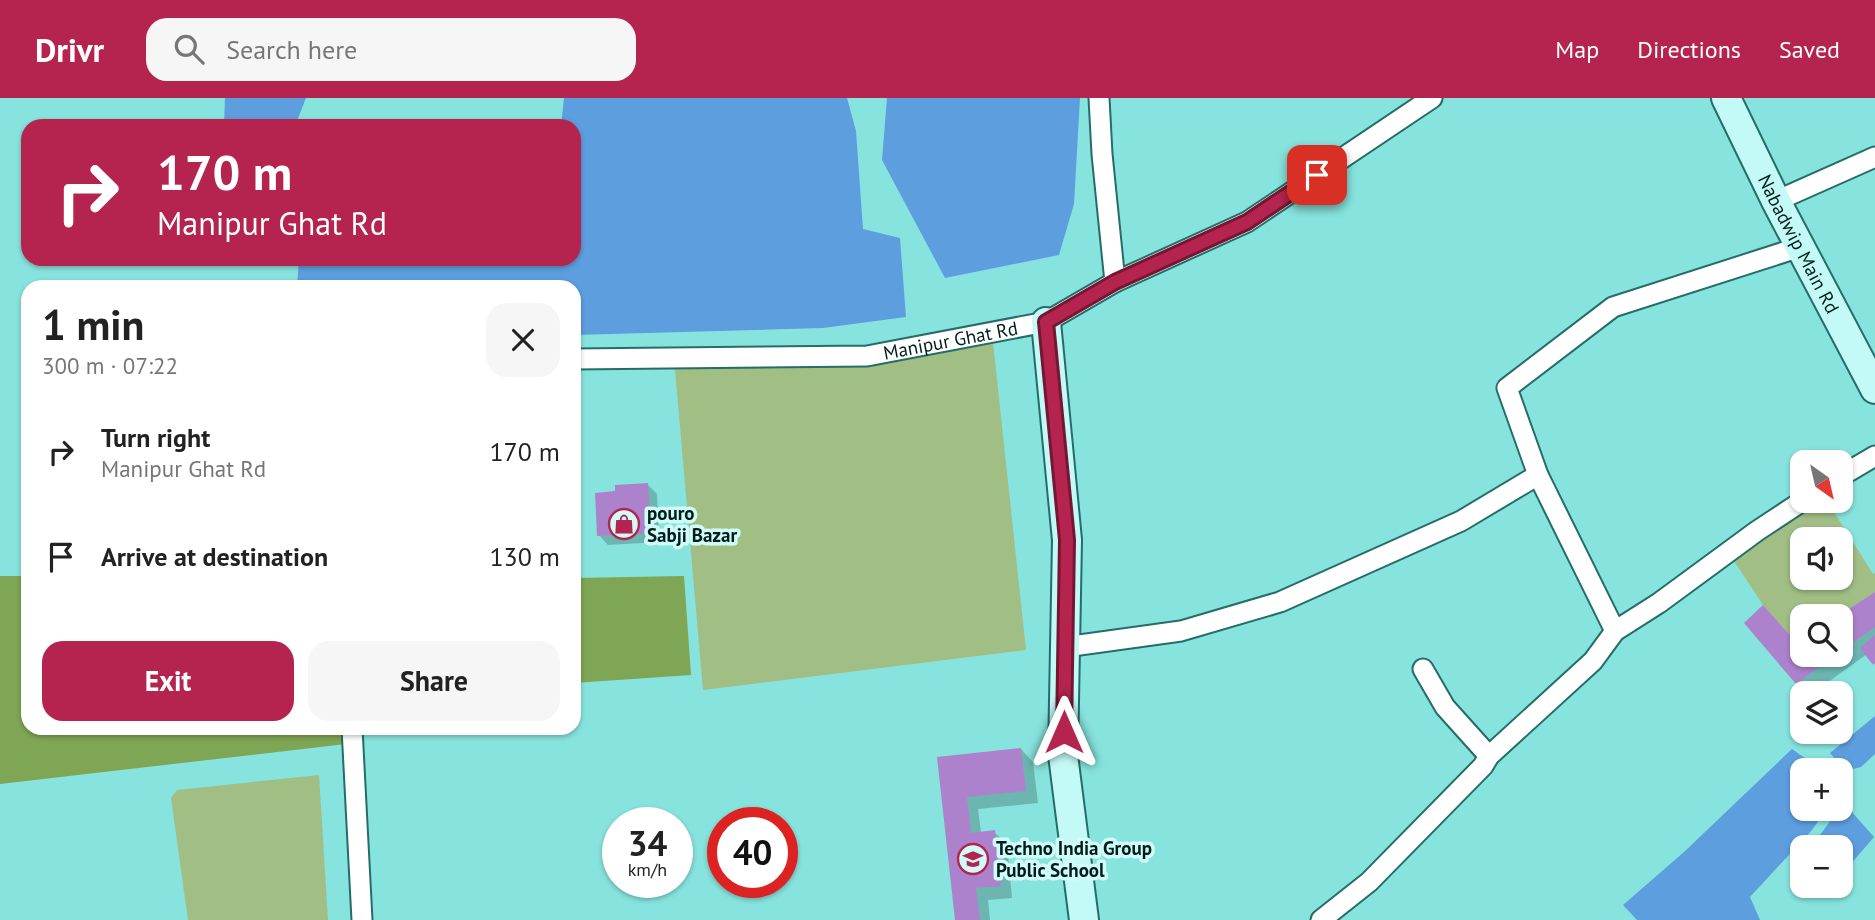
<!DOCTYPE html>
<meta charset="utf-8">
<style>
:root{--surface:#fff;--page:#f6f6f6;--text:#222;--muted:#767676;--accent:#b4244e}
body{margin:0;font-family:"PT Sans",sans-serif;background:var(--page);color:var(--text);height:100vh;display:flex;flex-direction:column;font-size:26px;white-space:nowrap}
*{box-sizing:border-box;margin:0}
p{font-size:23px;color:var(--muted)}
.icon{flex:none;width:38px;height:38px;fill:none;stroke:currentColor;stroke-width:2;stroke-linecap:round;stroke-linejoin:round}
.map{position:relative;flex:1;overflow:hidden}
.side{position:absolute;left:21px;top:182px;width:560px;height:455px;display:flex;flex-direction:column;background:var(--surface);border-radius:21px;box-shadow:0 2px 5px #0004}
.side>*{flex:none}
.top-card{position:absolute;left:21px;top:21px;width:560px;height:147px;border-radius:21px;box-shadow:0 2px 5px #0004;background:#b4244e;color:#fff;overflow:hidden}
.needle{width:46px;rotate:146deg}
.tools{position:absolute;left:1790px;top:352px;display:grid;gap:14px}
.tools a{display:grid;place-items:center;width:63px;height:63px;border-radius:14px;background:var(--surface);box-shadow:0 2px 5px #0004;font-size:35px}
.speed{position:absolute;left:602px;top:709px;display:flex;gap:14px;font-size:35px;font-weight:700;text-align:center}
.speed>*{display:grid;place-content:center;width:91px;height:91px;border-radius:50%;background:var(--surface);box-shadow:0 2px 5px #0004;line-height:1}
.speed small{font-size:18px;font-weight:400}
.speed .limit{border:10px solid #d22;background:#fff;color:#111}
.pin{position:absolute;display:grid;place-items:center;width:60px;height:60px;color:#fff;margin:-30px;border-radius:14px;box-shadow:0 4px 10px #0006}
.me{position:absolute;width:77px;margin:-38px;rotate:0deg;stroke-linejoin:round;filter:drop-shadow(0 0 5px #0008)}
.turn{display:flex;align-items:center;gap:24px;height:147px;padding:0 21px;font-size:32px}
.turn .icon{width:91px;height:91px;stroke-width:2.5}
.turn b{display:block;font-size:49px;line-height:60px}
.round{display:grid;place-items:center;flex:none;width:74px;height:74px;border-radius:21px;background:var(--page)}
.overview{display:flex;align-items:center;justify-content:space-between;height:119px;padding:0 21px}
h1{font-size:42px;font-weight:700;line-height:52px}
.cta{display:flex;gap:14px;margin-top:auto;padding:14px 21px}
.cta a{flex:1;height:80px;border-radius:21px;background:var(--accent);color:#fff;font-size:28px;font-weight:700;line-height:80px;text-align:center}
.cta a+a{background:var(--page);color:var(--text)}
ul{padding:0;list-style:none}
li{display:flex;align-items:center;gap:21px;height:105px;padding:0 21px}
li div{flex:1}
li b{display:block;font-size:26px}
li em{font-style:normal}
header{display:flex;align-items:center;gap:42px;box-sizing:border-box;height:98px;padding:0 35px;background:var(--accent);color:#fff}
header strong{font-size:33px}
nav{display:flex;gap:38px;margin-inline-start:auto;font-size:24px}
.search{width:490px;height:63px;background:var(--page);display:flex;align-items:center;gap:18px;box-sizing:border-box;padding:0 24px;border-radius:21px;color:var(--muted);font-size:26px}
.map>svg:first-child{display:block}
.green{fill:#a1be85;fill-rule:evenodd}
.forest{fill:#7fa654}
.water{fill:#5d9edf}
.shadow{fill:#0003}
.building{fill:#ad82cd}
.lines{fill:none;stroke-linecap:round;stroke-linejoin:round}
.street-casing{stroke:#246d69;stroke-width:23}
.secondary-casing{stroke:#246d69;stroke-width:32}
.street{stroke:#fff;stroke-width:19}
.secondary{stroke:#c3f9f7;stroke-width:28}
.route-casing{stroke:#751733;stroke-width:18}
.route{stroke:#b4244e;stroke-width:12}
.labels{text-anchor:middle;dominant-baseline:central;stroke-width:7;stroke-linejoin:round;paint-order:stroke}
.street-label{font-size:19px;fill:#001d1b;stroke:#d0fbf7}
.poi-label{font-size:19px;font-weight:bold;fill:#001d1b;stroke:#d0fbf7;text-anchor:start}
</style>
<header>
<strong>Drivr</strong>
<div class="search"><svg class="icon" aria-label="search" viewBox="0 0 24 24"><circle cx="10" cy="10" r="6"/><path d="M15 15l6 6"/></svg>Search here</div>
<nav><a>Map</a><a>Directions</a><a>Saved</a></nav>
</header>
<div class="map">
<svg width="1875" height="822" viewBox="0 0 1875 822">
<rect width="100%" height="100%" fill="#87e3dd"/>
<g class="green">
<polygon points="949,241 993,244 1026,552 703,592 674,260 867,258"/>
<path d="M1818,403H1827L1873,476L1875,475V494L1838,518H1802V540L1796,544L1763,507L1732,460ZM1802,441H1841V480H1802Z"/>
<polygon points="319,677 328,822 188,822 171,700 177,692"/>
</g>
<g class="forest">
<polygon points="0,478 28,478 28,630 345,630 346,646 0,686"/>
<polygon points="684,478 691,577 574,585 574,480"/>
</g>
<g class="water">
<polygon points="225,0 306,0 295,28 224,28"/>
<polygon points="564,0 847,0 856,33 863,131 900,140 906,219 823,230 574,237 574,189 297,189 299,161 574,161 574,28 561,28"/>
<polygon points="887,0 1080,0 1074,106 1059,157 945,180 882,62"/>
<polygon points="1875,618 1875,656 1861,669 1845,673 1830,655"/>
<polygon points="1792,651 1809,663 1816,672 1802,672 1802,710 1827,711 1812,732 1750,799 1760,822 1637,822 1623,807 1684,754"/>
<polygon points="1843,704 1874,739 1849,768 1841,770 1841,749 1812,748 1839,711 1841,710"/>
</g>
<g class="shadow">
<polygon points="648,387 657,396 659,444 608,447 599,437 617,395"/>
<polygon points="1875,497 1875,566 1867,556 1813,595 1808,595 1797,585 1797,546 1802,543 1802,556 1841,556 1841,518"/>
<polygon points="1021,651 1033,664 1038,705 978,711 981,735 994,734 1007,746 1012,800 988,802 990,822 956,822 939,660"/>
</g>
<g class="building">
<polygon points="648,385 651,435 597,438 595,395 615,393 615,387"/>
<polygon points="1875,494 1875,529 1841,553 1841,518 1838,518"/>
<polygon points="1763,507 1796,544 1802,540 1802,556 1837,556 1796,586 1744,525"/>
<polygon points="1875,537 1875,565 1873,567 1860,550"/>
<polygon points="1021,650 1026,693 967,699 971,735 995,732 1001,788 976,790 980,822 955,822 937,659"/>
</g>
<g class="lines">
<g class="street-casing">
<g id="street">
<polyline points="1099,0 1102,56 1115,184"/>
<polyline points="1776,103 1875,59"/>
<path id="s1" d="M574,261L867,258L1046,224L1115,184L1247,124L1432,0"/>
<polyline points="1841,378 1875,358"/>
<polyline points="1615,533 1538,377 1507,290 1613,209 1800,149"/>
<polyline points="1065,549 1181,533 1280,504 1461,423 1538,377"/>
<polyline points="1423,571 1445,609 1489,658"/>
<polyline points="352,630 362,822"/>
<polyline points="1321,822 1369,784 1483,668 1489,658 1593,563 1615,533 1659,505 1757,433 1804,402"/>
</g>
</g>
<g class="secondary-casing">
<g id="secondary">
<path id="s2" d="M1726,0L1776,103L1875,291"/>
<polyline points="1046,224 1067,442 1063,657 1084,822"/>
</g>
</g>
<use href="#street" class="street"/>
<use href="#secondary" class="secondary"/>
</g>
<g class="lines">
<g class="route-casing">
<polyline id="route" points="1064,634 1067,442 1046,224 1115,184 1247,124 1317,77"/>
</g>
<use href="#route" class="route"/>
</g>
<defs>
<g id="shop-ring" transform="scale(1.575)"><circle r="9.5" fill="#d0fbf7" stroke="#b4244e" stroke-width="1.5"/><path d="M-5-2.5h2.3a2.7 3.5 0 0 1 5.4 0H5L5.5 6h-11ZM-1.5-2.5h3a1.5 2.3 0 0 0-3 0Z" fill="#b4244e"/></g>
<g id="school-ring" transform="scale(1.575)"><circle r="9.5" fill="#d0fbf7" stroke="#b4244e" stroke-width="1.5"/><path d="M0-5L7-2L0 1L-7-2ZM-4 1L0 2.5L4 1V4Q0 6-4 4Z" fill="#b4244e"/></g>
</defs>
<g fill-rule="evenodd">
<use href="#shop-ring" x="624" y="426"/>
<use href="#school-ring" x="973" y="761"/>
</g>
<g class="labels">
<g class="street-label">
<text stroke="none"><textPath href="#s2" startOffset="163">Nabadwip Main Rd</textPath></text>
<text stroke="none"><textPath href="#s1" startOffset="378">Manipur Ghat Rd</textPath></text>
</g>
<g class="poi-label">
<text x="647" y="415">pouro<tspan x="647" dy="22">Sabji Bazar</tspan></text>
<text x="996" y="750">Techno India Group<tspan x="996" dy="22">Public School</tspan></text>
</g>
</g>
</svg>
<div class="tools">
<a><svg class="needle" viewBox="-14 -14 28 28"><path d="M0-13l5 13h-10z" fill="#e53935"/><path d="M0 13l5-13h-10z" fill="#767676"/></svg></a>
<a><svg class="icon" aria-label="sound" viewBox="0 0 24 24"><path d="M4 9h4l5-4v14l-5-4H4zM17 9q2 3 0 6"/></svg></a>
<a><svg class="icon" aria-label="search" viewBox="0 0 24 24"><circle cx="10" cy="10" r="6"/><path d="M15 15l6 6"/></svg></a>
<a><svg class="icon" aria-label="layers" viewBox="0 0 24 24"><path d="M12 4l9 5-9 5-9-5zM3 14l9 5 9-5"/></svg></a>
<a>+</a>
<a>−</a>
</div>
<div class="speed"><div>34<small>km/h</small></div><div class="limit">40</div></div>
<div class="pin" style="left:1317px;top:77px;background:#d93025"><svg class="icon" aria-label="arrive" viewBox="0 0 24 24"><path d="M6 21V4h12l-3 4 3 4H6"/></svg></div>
<svg class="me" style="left:1064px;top:634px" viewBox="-20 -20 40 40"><path d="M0-17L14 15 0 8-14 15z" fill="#b4244e" stroke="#fff" stroke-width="4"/></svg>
<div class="top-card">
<div class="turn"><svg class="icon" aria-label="right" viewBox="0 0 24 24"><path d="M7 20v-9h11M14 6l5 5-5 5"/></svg><div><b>170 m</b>Manipur Ghat Rd</div></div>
</div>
<section class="side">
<div class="overview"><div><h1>1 min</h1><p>300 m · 07:22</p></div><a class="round"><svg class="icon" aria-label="close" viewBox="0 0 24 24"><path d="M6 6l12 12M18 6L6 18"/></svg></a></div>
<ul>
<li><svg class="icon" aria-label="right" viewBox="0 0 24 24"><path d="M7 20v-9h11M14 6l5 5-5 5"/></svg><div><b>Turn right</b><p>Manipur Ghat Rd</p></div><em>170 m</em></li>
<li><svg class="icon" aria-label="arrive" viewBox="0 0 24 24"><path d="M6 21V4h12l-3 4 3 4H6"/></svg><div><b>Arrive at destination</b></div><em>130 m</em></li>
</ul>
<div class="cta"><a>Exit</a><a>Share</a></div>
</section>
</div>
